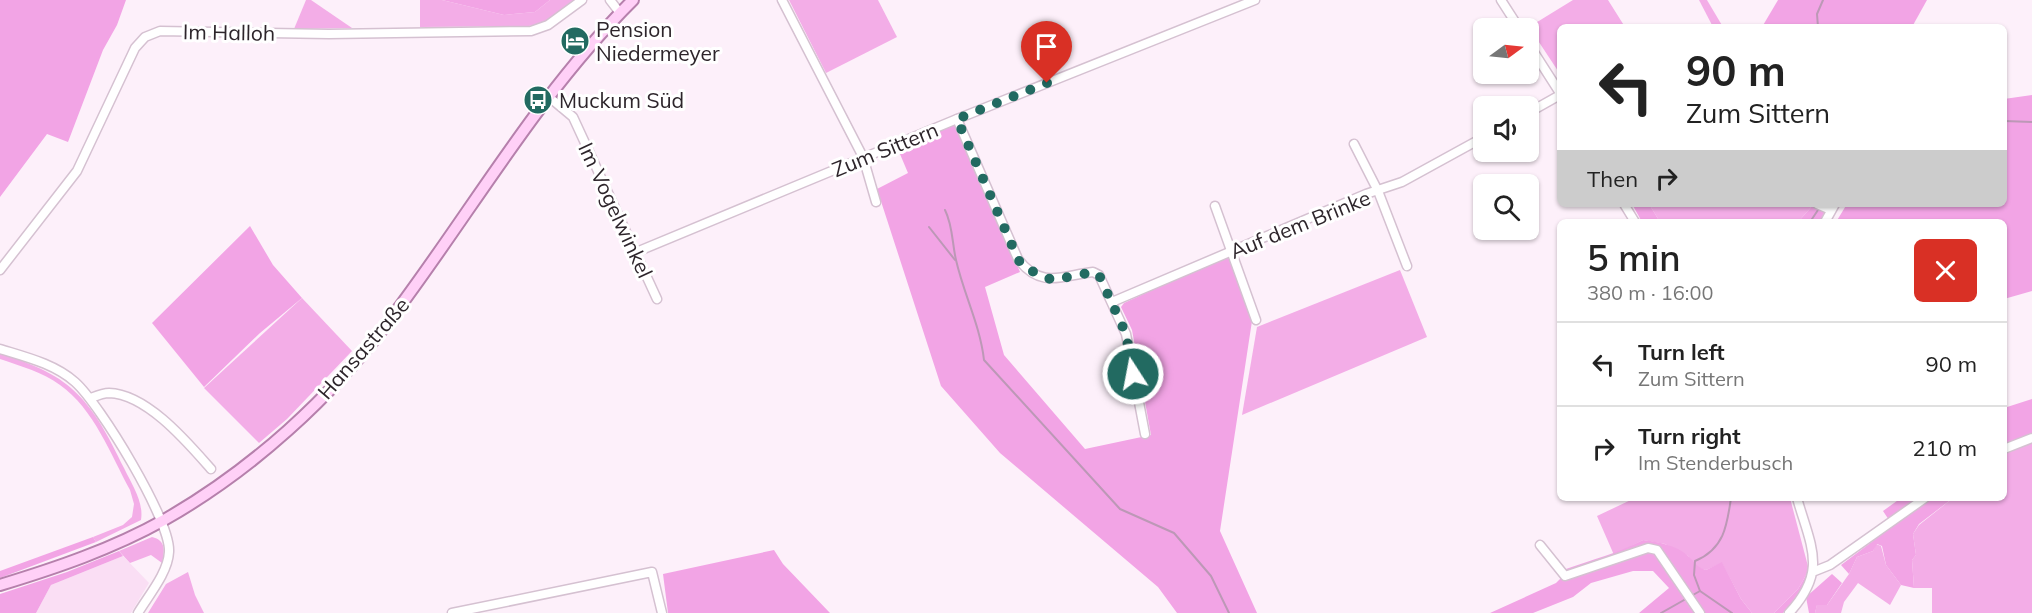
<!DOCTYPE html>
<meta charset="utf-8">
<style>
:root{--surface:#fff;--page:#f6f6f6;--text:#222;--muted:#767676;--line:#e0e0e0}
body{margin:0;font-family:Mulish,sans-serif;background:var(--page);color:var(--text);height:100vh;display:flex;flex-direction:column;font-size:22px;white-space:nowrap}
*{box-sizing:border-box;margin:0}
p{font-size:20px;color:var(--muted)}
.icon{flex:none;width:33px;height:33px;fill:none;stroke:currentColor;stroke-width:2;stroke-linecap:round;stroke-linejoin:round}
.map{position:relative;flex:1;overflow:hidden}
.panel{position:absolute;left:1557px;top:219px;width:450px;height:282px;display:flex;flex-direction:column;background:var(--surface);border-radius:9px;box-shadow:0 2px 4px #0004}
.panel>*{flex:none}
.top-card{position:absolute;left:1557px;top:24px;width:450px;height:183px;border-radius:9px;box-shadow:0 2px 4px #0004;background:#fff;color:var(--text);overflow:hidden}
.needle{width:39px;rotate:75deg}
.controls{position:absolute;left:1473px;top:18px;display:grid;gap:12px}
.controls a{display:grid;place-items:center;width:66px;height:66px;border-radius:9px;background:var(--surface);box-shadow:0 2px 4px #0004;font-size:30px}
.pin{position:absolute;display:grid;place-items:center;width:51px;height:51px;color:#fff;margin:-62px -26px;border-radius:50% 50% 50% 0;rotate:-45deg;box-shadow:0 0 6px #0007}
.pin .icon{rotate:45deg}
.me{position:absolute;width:66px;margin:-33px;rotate:349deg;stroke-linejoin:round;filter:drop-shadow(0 0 4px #0008)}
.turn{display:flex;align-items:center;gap:21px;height:126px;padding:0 30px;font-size:27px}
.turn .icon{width:78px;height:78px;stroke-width:2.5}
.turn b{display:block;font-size:42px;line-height:51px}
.then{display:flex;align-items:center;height:57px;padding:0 30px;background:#0003;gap:12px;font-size:22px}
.round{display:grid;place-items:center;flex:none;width:63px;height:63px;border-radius:9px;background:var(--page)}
.head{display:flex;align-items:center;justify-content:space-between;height:102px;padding:0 30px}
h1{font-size:36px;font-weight:600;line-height:45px}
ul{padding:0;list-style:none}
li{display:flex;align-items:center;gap:18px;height:84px;padding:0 30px;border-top:2px solid var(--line)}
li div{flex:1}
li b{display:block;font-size:22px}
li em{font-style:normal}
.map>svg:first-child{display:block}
.built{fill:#fadef4}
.green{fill:#f3ade7}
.forest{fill:#f2a4e5}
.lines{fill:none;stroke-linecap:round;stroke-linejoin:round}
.stream{stroke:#bc98b6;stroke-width:2}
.minor-casing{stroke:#d5c1d1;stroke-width:11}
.major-casing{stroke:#b680ac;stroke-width:14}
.minor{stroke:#fff;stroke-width:8}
.major{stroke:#ffd0f7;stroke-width:10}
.route{stroke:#226a61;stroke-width:10;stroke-dasharray:0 18}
.labels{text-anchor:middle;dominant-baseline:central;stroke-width:6;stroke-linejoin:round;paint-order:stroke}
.poi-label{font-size:21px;fill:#2d252b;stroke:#fff;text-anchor:start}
.street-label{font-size:21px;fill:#2d252b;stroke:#fff}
</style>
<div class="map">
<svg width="2032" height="613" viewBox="0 0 2032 613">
<rect width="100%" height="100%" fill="#fdf0fa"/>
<polygon class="built" points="123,556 149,583 131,613 36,613 51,585"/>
<g class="green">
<polygon points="306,0 311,0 352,28 294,29"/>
<polygon points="420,0 442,0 504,15 535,12 550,0 577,0 547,22 529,26 420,27"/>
<polygon points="789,0 878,0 897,37 826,73"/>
<polygon points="1573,0 1608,0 1625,27 1560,27 1560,74 1529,27"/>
<polygon points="1699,0 1707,0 1723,27 1713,27"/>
<polygon points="1649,204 1814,204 1798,222 1660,222"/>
<polygon points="1400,270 1427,337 1242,415 1257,327"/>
<polygon points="302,298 352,351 287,419 259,443 204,388"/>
<path d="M0,354C74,375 92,402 124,468C132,485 144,502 141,520L96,542L93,537L123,525L132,517L134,504L130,490C111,455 94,409 60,385C43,372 20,366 0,359Z"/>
<polygon points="2032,441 2032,613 1932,613 1932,588 1914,588 1912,560 1916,555 1913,534 1919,525 1953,498 2004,498 2004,452"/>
<polygon points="1635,498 1790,498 1809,570 1798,589 1774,613 1752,613 1741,599 1722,563 1706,570 1695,567 1688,556 1665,544 1643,540 1614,555 1597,516"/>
<path d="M152,537C166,540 165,551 162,563L151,555L130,563L119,551Z"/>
<polygon points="1876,544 1881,546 1886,565 1901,585 1890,605 1858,583 1844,602 1841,613 1815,613 1817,604 1827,605 1849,574 1857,557 1873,551"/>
<polygon points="188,572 195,595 204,613 148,613 166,584"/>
</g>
<g class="forest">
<polygon points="0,0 126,0 117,25 103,50 68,142 47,134 0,197"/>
<polygon points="442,0 550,0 535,12 504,15"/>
<polygon points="1778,0 1927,0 1912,27 1762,27"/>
<polygon points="2032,95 2032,291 2004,299 2004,222 1836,222 1847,204 2004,204 2004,99"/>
<polygon points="953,124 962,135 1020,272 985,287 1004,355 1085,449 1151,435 1132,330 1121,307 1124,303 1229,255 1252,321 1220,531 1257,613 1177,613 1158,587 1000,453 941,386 877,189 908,173 897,147"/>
<polygon points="1632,204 1649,204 1660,222 1642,222"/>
<polygon points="1814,204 1831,204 1822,222 1798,222"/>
<polygon points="250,226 273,265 302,298 260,333 204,387 152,323"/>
<polygon points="2032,399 2032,434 2004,445 2004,408"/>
<polygon points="1901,498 1953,498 1919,524 1913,534 1916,555 1912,560 1914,588 1901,585 1886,565 1882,546 1877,544 1873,551 1857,557 1849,574 1841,565 1893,526 1883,511"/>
<polygon points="93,537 96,542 0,578 0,571"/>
<path d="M1643,540C1658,542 1677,545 1688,556C1696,563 1696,567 1706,570L1722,562L1741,599L1752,613H1639L1669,588L1653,571H1633L1591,583L1573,597L1533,613H1490L1556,583L1564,575L1566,569C1594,559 1616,554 1643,540Z"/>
<polygon points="774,550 783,564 830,613 668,613 663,574"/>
<polygon points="119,551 123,556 51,585 36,613 0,613 0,594 67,572"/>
<polygon points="1809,570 1802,592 1783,613 1774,613 1798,589"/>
<polygon points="1832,574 1842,583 1827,605 1817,605 1815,613 1809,613 1806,597"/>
</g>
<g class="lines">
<g class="stream">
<polyline points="1818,27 1817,14 1823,0"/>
<polyline points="2004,121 2032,122"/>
<path d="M945,210C953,226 952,243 956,260C964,295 980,325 984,360L1120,509L1174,533L1211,576L1229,613"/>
<polyline points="1810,222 1818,210"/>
<polyline points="929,227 955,260"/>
<path d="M1700,591L1694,575L1695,561C1724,549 1727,526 1731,498"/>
<polyline points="1661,613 1700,591 1732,613"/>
</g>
<g class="minor-casing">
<g id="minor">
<polyline points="610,0 620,13"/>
<polyline points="782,0 863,157 876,202"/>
<polyline points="1501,0 1519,28"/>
<polyline points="1528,43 1560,93"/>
<polyline points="549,97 573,117 657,299"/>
<polyline points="1528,113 1560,95"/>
<polyline points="957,119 1255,0"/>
<polyline points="1354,144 1378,191 1407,266"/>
<polyline points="1624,204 1635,222"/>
<polyline points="1817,204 1831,210"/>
<polyline points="1215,206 1256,320"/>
<polyline points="1825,222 1835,204"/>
<path d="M634,253L957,119L1018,259C1041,290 1064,275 1093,272L1099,275L1126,334L1145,434"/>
<polyline points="0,270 77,171 135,48 145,37 160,31 329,34 531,31 548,25 582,0"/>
<polyline points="1112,302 1366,194 1402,182 1484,137"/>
<path d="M0,349C26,357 55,364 75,382C100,404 171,521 169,552C168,573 148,596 138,613"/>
<path d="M91,398C96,396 103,393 109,393C147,394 188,443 211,469"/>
<polyline points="2004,449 2032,438"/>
<polyline points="1540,545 1565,576 1648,548 1657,550 1700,613"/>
<polyline points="1815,571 1830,565 1925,498"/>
<polyline points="452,613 652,572 662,613"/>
<path d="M1789,613C1828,571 1811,547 1797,498"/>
</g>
</g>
<g class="major-casing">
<path id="major" d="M0,585C56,568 112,549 164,520C252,470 331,398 392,317C472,211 538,94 633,0"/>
</g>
<use href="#minor" class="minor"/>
<use href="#major" class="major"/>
</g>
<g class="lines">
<polyline class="route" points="1047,83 957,119 1018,259 1023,267 1052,280 1094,272 1099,275 1126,334 1133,374"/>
</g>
<defs>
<g id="hotel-disc" transform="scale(1.5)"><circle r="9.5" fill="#226a61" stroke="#fff"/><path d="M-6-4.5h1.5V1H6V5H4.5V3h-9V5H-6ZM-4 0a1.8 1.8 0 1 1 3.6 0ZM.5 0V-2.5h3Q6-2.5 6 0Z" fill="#fff"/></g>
<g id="bus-disc" transform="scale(1.5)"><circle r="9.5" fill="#226a61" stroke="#fff"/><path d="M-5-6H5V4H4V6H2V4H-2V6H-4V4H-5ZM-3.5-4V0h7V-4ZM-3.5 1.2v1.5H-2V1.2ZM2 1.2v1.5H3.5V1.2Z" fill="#fff"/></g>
</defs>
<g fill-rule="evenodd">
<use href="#hotel-disc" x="575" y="41"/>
<use href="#bus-disc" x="538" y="100"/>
</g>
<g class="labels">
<g class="poi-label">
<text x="596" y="29">Pension<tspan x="596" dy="24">Niedermeyer</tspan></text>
<text x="559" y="100">Muckum Süd</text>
</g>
<g class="street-label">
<text transform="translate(229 32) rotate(1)">Im Halloh</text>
<text transform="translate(885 149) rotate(-22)">Zum Sittern</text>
<text transform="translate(616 210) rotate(65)">Im Vogelwinkel</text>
<text transform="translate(1300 224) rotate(-22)">Auf dem Brinke</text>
<text transform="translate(363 348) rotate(-49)">Hansastraße</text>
</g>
</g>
</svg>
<div class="controls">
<a><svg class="needle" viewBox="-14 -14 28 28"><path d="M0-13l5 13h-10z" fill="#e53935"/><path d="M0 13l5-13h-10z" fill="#767676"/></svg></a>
<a><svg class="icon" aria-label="sound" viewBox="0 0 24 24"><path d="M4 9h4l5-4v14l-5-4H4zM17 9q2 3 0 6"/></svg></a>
<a><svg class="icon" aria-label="search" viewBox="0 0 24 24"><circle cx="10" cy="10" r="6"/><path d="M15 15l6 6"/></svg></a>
</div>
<div class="pin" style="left:1047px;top:83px;background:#d93025"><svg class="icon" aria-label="arrive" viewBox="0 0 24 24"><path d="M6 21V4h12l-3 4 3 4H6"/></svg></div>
<svg class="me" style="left:1133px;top:374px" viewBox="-20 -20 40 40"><circle r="17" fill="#226a61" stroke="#fff" stroke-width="3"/><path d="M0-11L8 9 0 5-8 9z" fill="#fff"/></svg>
<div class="top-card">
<div class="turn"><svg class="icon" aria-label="left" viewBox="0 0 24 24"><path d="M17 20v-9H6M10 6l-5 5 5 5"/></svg><div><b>90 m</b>Zum Sittern</div></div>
<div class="then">Then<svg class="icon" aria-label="right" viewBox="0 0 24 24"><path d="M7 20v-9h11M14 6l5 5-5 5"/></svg></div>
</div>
<section class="panel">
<div class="head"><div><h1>5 min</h1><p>380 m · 16:00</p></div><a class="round" style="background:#d93025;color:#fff"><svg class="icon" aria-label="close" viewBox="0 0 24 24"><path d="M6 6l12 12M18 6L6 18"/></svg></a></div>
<ul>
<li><svg class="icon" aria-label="left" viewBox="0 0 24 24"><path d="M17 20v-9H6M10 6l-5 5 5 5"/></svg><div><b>Turn left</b><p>Zum Sittern</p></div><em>90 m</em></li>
<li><svg class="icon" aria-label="right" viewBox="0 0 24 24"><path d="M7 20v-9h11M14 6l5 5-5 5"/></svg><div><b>Turn right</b><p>Im Stenderbusch</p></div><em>210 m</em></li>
</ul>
</section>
</div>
